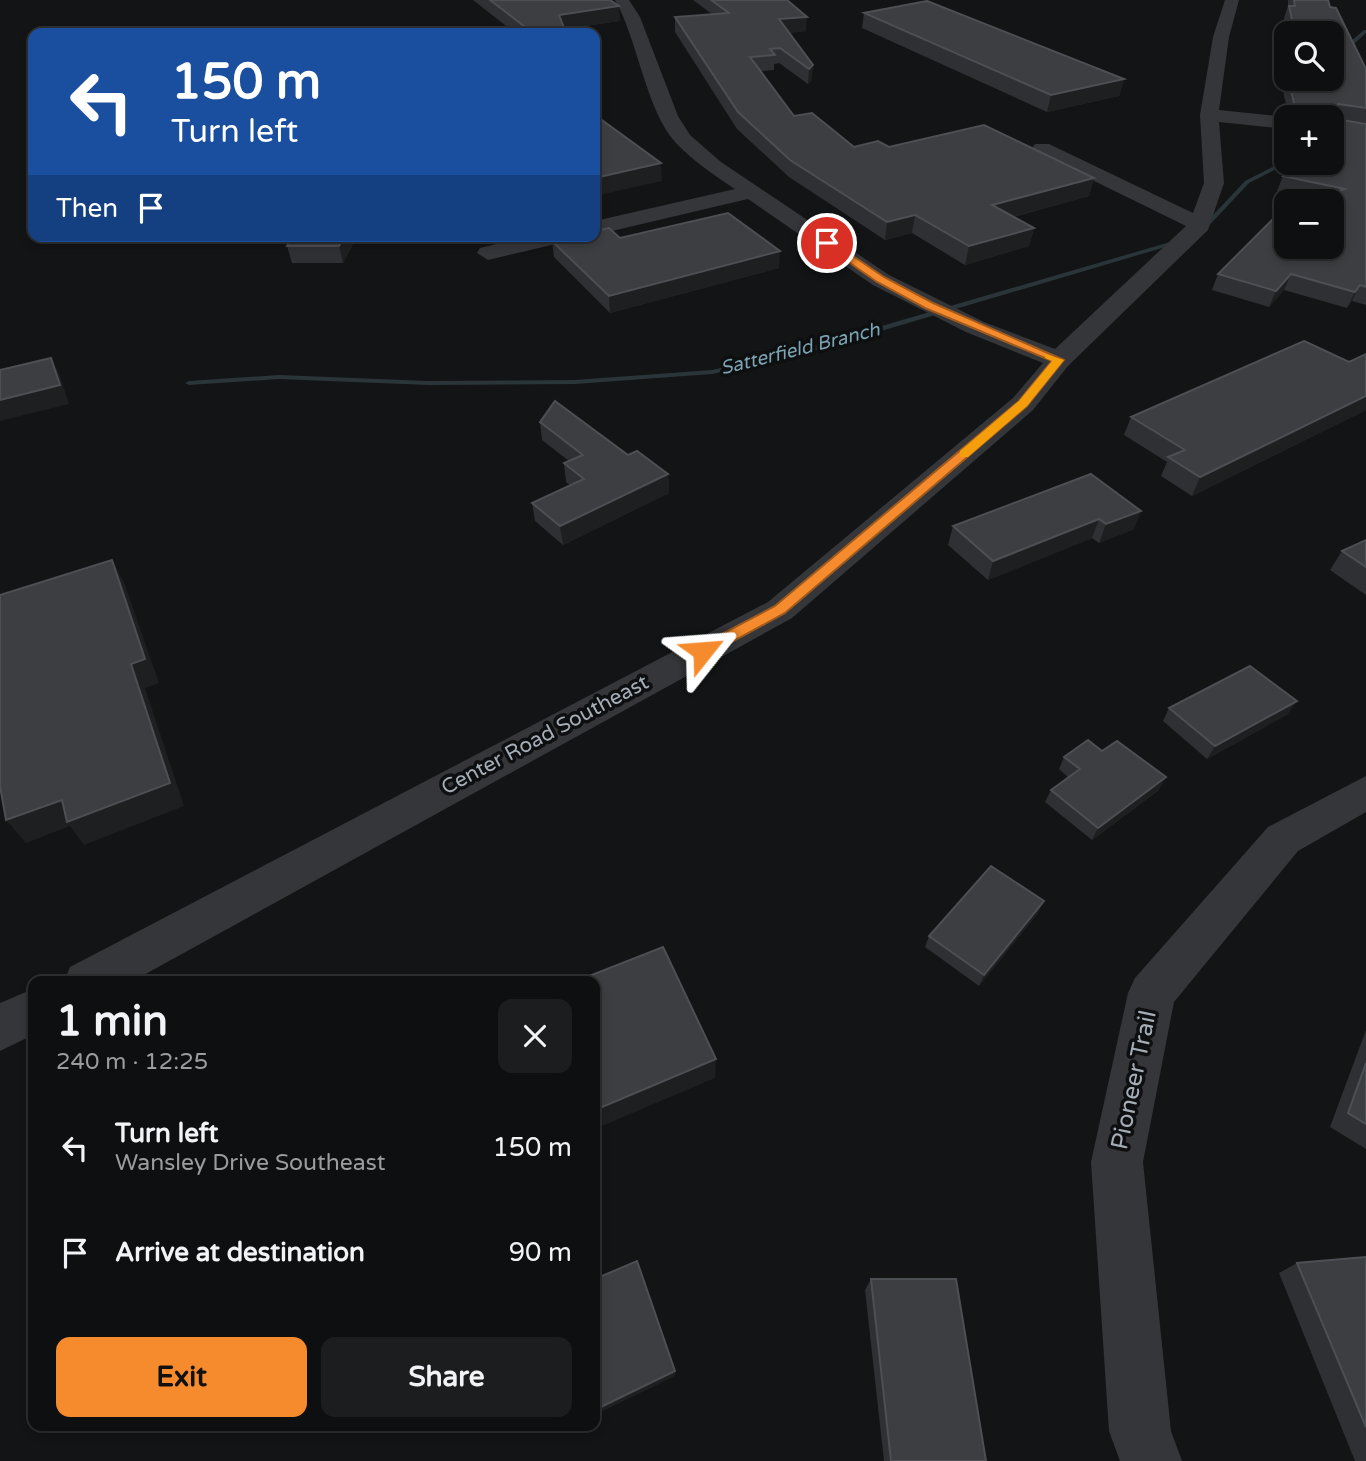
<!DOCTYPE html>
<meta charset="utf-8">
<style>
:root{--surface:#0e0f10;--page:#1c1d1e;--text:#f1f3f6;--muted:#9b9c9f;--line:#2e2f30;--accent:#f58b2c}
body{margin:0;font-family:"Varela Round",sans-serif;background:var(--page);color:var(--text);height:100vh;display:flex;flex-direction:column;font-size:26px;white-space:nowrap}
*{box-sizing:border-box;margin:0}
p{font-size:23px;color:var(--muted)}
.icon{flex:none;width:38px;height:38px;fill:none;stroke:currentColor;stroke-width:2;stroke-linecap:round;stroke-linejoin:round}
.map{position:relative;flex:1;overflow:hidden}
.sheet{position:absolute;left:28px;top:976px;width:572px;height:455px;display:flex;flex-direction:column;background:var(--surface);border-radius:14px;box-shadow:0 4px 10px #0003,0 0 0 2px var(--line)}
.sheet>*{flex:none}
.banner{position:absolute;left:28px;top:28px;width:572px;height:214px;border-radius:14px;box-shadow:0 4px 10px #0003,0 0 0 2px var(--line);background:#1a4fa0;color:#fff;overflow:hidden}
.tools{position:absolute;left:1274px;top:21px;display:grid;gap:14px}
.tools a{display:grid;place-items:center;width:70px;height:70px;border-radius:14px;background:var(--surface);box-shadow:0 4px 10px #0003,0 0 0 2px var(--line);font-size:35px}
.pin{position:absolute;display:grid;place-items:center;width:60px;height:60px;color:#fff;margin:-30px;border:4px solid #fff;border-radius:50%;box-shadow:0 2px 7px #0007}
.me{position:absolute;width:77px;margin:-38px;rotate:62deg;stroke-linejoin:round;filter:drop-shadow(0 0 5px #0008)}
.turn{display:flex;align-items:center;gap:24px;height:147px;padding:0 28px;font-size:32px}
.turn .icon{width:91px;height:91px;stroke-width:2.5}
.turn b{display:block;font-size:49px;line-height:60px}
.then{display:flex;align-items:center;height:66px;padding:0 28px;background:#0003;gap:14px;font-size:26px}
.round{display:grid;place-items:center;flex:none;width:74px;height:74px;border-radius:14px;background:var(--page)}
.headline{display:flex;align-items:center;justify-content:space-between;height:119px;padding:0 28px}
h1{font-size:42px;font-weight:700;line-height:52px}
.action{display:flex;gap:14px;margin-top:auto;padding:14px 28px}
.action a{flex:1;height:80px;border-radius:14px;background:var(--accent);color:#111;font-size:28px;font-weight:700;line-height:80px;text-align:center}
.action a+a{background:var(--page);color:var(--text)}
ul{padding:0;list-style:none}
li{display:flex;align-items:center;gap:21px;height:105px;padding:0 28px}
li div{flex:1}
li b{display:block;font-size:26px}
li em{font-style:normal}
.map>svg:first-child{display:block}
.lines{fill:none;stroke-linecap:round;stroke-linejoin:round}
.stream{fill:#293539;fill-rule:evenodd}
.minor{fill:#34363a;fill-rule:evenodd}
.wall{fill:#2f3033}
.shaded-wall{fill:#1e1f21}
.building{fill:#3c3e41;stroke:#4c4f53;stroke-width:2}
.route{fill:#f58b2c;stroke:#9f5a1d;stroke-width:2}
.slow{fill:#f59e0b}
.labels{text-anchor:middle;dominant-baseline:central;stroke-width:7;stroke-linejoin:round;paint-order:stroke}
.far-water-label{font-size:19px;font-style:italic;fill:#7ba3b2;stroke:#0e0f10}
.street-label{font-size:21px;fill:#a5adb6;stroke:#0e0f10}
.near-street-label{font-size:24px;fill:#a5adb6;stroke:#0e0f10}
</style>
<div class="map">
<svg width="1366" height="1461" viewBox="0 0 1366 1461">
<rect width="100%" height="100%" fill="#131415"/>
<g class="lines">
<g class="stream">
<polygon points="1364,30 1366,30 1366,33 1346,51 1342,51 1342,49"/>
<polygon points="1286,160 1288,163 1249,183 1203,232 1199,232 1199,230 1245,181"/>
<polygon points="1177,240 1180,242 1179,243 793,357 712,374 575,384 428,385 279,379 189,385 185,383 189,381 279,375 428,381 575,380 712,370 789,353"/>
</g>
<g class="minor">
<path d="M615,0H629L640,17L678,116L690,135L721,162L889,275L984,322L1055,349L1186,226L1035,152L1032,148L1035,144H1049L1193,213L1204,183L1200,115L1213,37L1225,0H1239L1229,37L1219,110L1286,117V129L1219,122L1224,183L1208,230L1068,366L1033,410L792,618L131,982H64L70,967L768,602L1013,398L1043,363L966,332L873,285L748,199L595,235V221L735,189C714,175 693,161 676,143C646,111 638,40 615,0Z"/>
<polygon points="530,236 571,236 568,241 488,260 477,253 480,248"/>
<polygon points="1366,776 1366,812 1298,851 1174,1002 1143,1162 1171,1431 1182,1461 1120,1461 1109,1431 1091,1162 1128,993 1135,978 1268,827"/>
<polygon points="33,989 33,1035 0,1051 0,1003"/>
</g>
</g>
<g class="wall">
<polygon points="473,0 610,0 620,21 564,29 566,33 515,33"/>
<polygon points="693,0 787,0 806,31 789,33 813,65 811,81 808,84 779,63 774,64 774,70 761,71 794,116 854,147 889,147 1094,178 1089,196 1013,217 1034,228 1029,246 965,265 912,233 885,240 789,177 737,129 675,32 675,17 712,14"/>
<polygon points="1288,0 1328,0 1330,7 1366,69 1366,123 1337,119 1366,124 1366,305 1352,301 1347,308 1284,290 1269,307 1212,290 1218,274 1313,199 1277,191 1283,176 1332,117 1289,117 1276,61 1281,48 1286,49 1286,79 1332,79 1332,33 1287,33 1284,18 1288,6"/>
<polygon points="864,13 1124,79 1119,96 1047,112 862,28"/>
<polygon points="1286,128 1286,150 1277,149 1283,134"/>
<polygon points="293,236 357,236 343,263 292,263 287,246"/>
<polygon points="620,238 779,268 610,313 554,257 552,241"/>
<polygon points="1366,354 1366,410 1192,496 1161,476 1167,462 1124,435 1131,417 1349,362"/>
<polygon points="540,422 628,455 668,474 669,493 563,545 535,521 532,503 570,485 566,482 564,463 569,461 542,440"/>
<polygon points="1091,474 1134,529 1099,543 1092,538 988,580 948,545 953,526"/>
<polygon points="1366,540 1366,595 1330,570 1342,551"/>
<polygon points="1169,708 1288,714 1207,759 1163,721"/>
<polygon points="1102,751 1159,790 1092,840 1045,802 1051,790 1068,777 1059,769 1064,757"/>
<polygon points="1038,913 979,986 925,947 929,936"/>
<polygon points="1366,1030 1366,1149 1330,1127"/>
<polygon points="1366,1257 1366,1461 1355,1461 1279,1273 1297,1263"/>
<polygon points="871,1279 986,1461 884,1461 865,1290"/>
</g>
<g class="shaded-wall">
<polygon points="619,6 620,21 560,29 559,15"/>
<polygon points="807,17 806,31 778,34 779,19"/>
<polygon points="813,65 811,81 808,84 809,69"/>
<polygon points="1124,79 1119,96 1047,112 1051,95"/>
<polygon points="661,163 662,181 595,196 595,178"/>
<polygon points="1094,178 1089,196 989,223 992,205"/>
<polygon points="915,215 912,233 885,240 887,222"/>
<polygon points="1034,228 1029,246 965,265 969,246"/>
<polygon points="344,236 357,236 343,263 339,246"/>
<polygon points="780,251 779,268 610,313 609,296"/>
<polygon points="1291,274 1284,290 1269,307 1276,291"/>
<polygon points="1360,285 1352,301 1347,308 1355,292"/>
<polygon points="51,358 60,376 69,404 0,421 0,400"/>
<polygon points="1366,396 1366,410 1192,496 1200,477"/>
<polygon points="668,474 669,493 563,545 560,526"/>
<polygon points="1141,511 1134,529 1099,543 1106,524"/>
<polygon points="1099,519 1092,538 988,580 993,561"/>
<polygon points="112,560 125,585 159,683 145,688 184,806 84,845 70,826 26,843 6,820 131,664"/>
<polygon points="1297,701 1288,714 1207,759 1215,746"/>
<polygon points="1166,777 1159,790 1092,840 1098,828"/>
<polygon points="1044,901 1038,913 979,986 984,975"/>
<polygon points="716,1059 715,1078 595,1129 595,1110"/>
<polygon points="675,1371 675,1376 595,1415 595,1410"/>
</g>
<g class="building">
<polygon points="490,0 610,0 619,6 559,15 566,33 533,33"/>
<polygon points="711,0 787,0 807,17 779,19 813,65 809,69 780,48 770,49 775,55 750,57 794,116 812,113 854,147 878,141 889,147 984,125 1094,178 992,205 1034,228 969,246 915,215 887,222 790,160 738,112 675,17 729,13"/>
<polygon points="1294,0 1328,0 1330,7 1336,8 1366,69 1366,108 1338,104 1336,119 1366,124 1366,287 1360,285 1355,292 1291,274 1276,291 1218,274 1284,208 1286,208 1286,247 1332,247 1332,201 1307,201 1345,189 1283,176 1293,163 1332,163 1332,117 1293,117 1294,115 1294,103 1288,79 1332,79 1332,33 1295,33 1289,6 1295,6"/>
<polygon points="927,1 1124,79 1051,95 864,13"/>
<polygon points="1281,48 1286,49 1286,69"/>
<polygon points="595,115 661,163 595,178"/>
<polygon points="728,213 780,251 609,296 552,241 572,236 595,236 595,231 609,228 620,238"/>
<polygon points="293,236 344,236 339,246 287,246"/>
<polygon points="1304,341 1349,362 1366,354 1366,396 1200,477 1168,457 1185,450 1131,417"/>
<polygon points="51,358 60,385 0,400 0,370"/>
<polygon points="555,401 628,455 637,451 668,474 560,526 532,503 584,479 564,463 583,455 540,422"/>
<polygon points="1091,474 1141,511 1106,524 1099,519 993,561 953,526"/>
<polygon points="1366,540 1366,567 1342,551"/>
<polygon points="112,560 145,659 131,664 170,783 67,822 62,800 6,820 0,786 0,595"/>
<polygon points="1250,666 1297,701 1215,746 1169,708"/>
<polygon points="1088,740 1102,751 1117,741 1166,777 1098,828 1051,790 1080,769 1064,757"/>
<polygon points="991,866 1044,901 984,975 929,936"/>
<polygon points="663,947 716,1059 595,1110 595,982 574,982"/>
<polygon points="1366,1063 1366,1124 1348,1113"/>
<polygon points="1366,1257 1366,1427 1297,1263"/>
<polygon points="637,1261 675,1371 595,1410 595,1279"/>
<polygon points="871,1279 956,1279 986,1461 891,1461"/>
</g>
<polygon class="route" points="824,241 831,241 884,277 933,303 1064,360 1027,406 785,613 708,655 697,655 697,647 775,606 1019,401 1052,361 925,308 877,282 824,245"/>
<polygon class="slow" points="1045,354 1064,360 1027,406 968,457 960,457 960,451 1019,401 1052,361 1045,358"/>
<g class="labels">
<g class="far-water-label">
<text transform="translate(800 349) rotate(-14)">Satterfield Branch</text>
</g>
<g class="street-label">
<text transform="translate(545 735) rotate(-28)">Center Road Southeast</text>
</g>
<g class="near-street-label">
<text transform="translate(1134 1080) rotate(-78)">Pioneer Trail</text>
</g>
</g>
</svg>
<div class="tools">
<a><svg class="icon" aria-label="search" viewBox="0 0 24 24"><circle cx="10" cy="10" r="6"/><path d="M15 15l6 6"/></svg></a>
<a>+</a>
<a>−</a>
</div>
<div class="pin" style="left:827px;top:243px;background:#d93025"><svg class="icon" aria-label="arrive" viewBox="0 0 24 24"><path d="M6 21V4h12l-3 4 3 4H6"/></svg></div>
<svg class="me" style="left:703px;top:651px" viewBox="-20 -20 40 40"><path d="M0-17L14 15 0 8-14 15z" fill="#f58b2c" stroke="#fff" stroke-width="4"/></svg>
<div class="banner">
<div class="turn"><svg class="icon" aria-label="left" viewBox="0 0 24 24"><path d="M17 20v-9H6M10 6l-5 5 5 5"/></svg><div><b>150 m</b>Turn left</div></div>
<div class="then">Then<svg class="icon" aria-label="arrive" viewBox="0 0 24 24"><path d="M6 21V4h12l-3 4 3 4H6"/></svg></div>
</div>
<section class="sheet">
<div class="headline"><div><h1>1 min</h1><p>240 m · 12:25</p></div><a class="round"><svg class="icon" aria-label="close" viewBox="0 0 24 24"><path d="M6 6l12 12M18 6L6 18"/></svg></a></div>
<ul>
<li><svg class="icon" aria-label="left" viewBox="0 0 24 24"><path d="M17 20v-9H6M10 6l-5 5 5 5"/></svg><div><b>Turn left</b><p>Wansley Drive Southeast</p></div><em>150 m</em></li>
<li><svg class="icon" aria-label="arrive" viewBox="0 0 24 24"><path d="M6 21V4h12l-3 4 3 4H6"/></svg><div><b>Arrive at destination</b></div><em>90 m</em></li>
</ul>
<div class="action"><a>Exit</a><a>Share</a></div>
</section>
</div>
